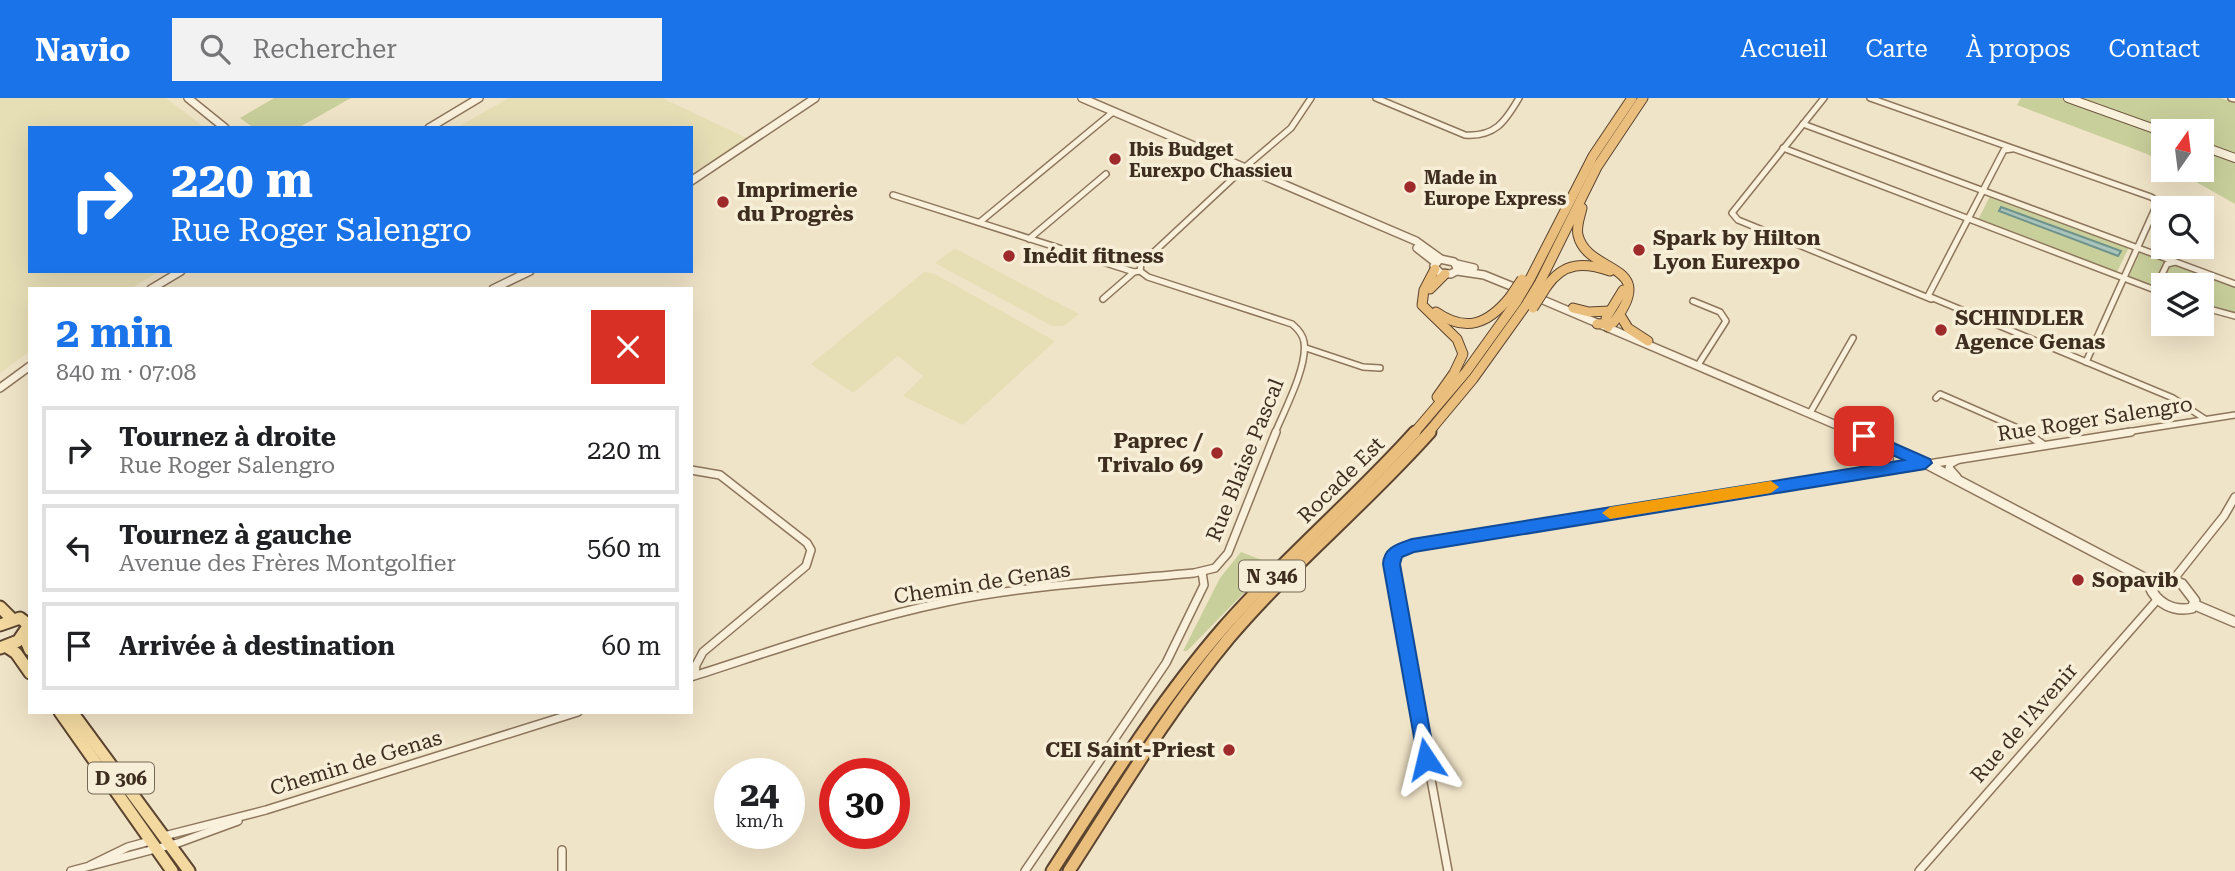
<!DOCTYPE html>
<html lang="fr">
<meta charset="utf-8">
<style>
:root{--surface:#fff;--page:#f2f2f2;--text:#202124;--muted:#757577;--line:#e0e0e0;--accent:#1a73e8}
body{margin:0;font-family:"Roboto Serif",serif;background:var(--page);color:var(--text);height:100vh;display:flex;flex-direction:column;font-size:26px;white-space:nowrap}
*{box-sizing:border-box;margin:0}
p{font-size:23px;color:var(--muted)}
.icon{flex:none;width:38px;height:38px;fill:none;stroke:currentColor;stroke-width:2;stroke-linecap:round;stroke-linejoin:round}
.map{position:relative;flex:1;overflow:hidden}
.details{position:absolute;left:28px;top:189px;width:665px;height:427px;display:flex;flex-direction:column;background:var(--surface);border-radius:0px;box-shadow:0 7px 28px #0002}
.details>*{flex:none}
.banner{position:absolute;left:28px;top:28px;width:665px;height:147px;border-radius:0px;box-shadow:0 7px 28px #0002;background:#1a73e8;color:#fff;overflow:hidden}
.needle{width:46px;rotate:14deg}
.fabs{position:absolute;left:2151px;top:21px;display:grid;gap:14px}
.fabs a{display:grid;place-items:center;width:63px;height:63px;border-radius:0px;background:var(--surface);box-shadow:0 7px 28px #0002;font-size:35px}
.speed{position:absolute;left:714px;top:660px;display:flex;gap:14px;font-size:35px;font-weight:700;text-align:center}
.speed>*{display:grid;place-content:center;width:91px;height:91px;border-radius:50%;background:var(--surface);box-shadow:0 7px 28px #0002;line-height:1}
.speed small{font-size:18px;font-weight:400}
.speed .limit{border:10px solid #d22;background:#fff;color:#111}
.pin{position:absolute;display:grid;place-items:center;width:60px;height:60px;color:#fff;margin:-30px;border-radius:14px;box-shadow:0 4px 10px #0006}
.me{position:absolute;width:77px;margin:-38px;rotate:350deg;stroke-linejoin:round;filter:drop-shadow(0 0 5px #0008)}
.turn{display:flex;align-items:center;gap:24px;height:147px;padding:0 28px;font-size:32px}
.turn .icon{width:91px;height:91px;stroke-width:2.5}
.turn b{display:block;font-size:49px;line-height:60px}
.round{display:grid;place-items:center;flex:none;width:74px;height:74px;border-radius:0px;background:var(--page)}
.overview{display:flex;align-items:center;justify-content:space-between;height:119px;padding:0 28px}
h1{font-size:42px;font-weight:700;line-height:52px;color:var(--accent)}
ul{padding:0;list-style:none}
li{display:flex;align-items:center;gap:21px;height:88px;margin:0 14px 10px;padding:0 14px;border:4px solid var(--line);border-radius:0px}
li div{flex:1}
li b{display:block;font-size:26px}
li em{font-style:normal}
header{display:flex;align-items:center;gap:42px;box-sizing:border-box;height:98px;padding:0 35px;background:var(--accent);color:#fff}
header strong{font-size:33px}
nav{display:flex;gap:38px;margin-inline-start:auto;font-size:24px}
.search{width:490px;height:63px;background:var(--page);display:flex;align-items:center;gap:18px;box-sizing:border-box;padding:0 24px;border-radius:0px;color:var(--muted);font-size:26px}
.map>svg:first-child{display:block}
.farmland{fill:#e6deb5}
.green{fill:#c9cf9b}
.water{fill:#a9c4bc;stroke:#6f938a;stroke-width:2}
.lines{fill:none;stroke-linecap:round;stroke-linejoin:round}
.minor-far1-casing{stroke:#8d765c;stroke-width:8}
.minor-casing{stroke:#8d765c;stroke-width:10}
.tertiary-far1-casing{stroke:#8d765c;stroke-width:10}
.tertiary-casing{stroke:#8d765c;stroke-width:12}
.secondary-casing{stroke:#6f573f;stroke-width:10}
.primary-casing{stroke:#5b4430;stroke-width:15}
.trunk-far1-casing{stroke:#5b4430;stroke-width:11}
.trunk-casing{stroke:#5b4430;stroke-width:15}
.minor-far1{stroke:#faf1dc;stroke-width:5}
.minor{stroke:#faf1dc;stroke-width:7}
.tertiary-far1{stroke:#faf1dc;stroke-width:7}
.tertiary{stroke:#faf1dc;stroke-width:9}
.secondary{stroke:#faf1dc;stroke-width:8}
.primary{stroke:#f3d9a0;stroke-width:11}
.trunk-far1{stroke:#eabe7c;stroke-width:9}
.trunk{stroke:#eabe7c;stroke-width:11}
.trunk-bridge-casing{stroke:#5b4430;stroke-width:11;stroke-linecap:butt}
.trunk-bridge{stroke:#eabe7c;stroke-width:9}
.route{fill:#1a73e8;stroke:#114b97;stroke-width:2}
.slow{fill:#f59e0b}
.poi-dot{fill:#9e2a2b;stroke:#f7eed8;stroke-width:2.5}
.labels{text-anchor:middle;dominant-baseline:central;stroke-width:7;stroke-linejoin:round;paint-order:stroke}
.far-poi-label{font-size:18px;font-weight:bold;fill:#3d2e20;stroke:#f7eed8;text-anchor:start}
.shield{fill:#f7eed8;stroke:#756857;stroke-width:2}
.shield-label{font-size:19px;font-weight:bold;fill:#3d2e20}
.poi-label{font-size:21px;font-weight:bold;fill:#3d2e20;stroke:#f7eed8;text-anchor:start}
.street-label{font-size:21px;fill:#3d2e20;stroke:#f7eed8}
</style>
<header>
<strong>Navio</strong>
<div class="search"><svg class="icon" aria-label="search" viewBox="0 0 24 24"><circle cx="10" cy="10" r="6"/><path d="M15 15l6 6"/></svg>Rechercher</div>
<nav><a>Accueil</a><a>Carte</a><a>À propos</a><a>Contact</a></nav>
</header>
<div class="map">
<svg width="2235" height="773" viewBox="0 0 2235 773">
<rect width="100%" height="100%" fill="#f0e4c8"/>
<g class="farmland">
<polygon points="0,0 166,0 205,30 30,30 30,173 160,173 130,191 30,191 30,253 0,275"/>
<polygon points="509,0 662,0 749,41 691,76 691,30 456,30"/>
<polygon points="954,151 958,152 1079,216 1064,228 1052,228 935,165"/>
<polygon points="924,174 935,176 1055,243 963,327 903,298 923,278 898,258 853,295 811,266"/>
</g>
<g class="green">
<polygon points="274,0 351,0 298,30 254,30 240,20"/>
<polygon points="2021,0 2221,0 2235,5 2235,106 2175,72 2202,72 2202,33 2163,33 2163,65 2147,56 2017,7"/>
<polygon points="1991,96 2130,147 2116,176 1977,124"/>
<polygon points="2141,152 2170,162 2165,163 2154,187 2157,192 2128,181"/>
<polygon points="2170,167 2176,167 2235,189 2235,216 2202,208 2202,187 2163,187 2163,190 2161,185"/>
<polygon points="1241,454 1272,466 1187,553 1183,553 1220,480"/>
</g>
<polygon class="water" points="2001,109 2121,153 2118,158 1999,113"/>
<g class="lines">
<g class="minor-far1-casing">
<g id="minor-far1">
<path d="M1376,0L1465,37C1495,39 1505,24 1519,0"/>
<polyline points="1824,0 1732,115 1738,122 1931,201"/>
<polyline points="1870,0 2151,99 2158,104 2086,264"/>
<polyline points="2231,0 2235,1"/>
<polyline points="1803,26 2235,186"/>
<polyline points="1783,50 2163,195"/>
<polyline points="2012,51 2004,52 1928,198 2173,300 2205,321"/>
<polyline points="893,97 1134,174"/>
<polyline points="980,124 1113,14"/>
<polyline points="1029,141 1106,76"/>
<path d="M1140,173L1148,179L1292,226C1298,231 1303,237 1304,244C1308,268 1284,313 1275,335"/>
<polyline points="2163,193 2157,187 2167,166 2175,164"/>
<polyline points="1103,201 1134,174 1140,173 1141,166 1244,70 1291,30 1311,0"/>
<polyline points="1693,203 1720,214 1726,223 1698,267"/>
<polyline points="2202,209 2235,218"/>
<polyline points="1306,250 1363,269 1380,270"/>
<polyline points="1936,300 1940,296 2029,335"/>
<polyline points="1810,315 1853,240"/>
<polyline points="2120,335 2235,317"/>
</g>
</g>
<g class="minor-casing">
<g id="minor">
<polyline points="2025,334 2042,346"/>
<polyline points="1877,347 1889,359 1889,370"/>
<polyline points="1957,362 1950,366 1949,370 1957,379"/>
<polyline points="691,372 720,377 807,445 811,452 806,468 703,554 696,567 695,577"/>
<polyline points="2173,482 2224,418 2235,399"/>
<path d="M691,579C775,552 859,522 946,504C1028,487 1111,483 1194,475L1215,470L1228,455L1276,334"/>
<polyline points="164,738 266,712 578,614"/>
<polyline points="562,752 562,773"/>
<polyline points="91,767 128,749 150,743"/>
<polyline points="71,773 178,745 238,723"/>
<polyline points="1025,773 1166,565 1204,487 1202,474"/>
<polyline points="1448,773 1391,466 1392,459 1404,449 2131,334"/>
<polyline points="1919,773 2157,502"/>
</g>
</g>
<g class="tertiary-far1-casing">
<g id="tertiary-far1">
<polyline points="188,0 225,30"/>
<polyline points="1082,0 1416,143 1441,161"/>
<polyline points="429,30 479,0"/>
<polyline points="691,83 815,0"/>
<polyline points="1417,150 1435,164"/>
<polygon points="1440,161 1454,164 1458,172 1451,176 1440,175 1434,168"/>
<polyline points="1457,166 1474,170"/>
<polyline points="1457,173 1484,177 1521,192"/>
<polyline points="151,191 181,173"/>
<polyline points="493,191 530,173"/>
<polyline points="1536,199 1855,335"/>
<polyline points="0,290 30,268"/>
</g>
</g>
<g class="tertiary-casing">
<g id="tertiary">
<polyline points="1851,334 1925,365 2150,483"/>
<path d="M2162,479L2182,486L2195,503L2192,510C2173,514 2156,505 2149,487L2153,481Z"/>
<polyline points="2195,507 2235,524"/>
</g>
</g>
<g class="secondary-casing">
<g id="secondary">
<polyline points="2068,0 2163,34"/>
<polyline points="2202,48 2235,60"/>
</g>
</g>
<g class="primary-casing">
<g id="primary">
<polyline points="0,509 12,521"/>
<polyline points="0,527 20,520 29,527 18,543 0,550"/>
<polyline points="24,538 30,552"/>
<polyline points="7,549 16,555 30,575"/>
<polyline points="60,614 172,773"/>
<polyline points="72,614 189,773"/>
</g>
</g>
<g class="trunk-far1-casing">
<g id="trunk-far1">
<path d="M1582,110C1580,119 1576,128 1578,137C1587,177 1661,164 1613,225L1597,226"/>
<polyline points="1435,171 1424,192 1422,207 1457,241 1463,256 1454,275 1437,299"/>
<polyline points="1530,181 1593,58 1632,0"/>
<polyline points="1540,184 1597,69 1643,0"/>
<path d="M1547,188C1564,164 1584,164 1610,173"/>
<polyline points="1430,191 1445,176"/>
<polyline points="1573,210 1589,214 1609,213"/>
<path d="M1436,214C1466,235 1488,226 1510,199"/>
<polyline points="1620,217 1628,230 1648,243"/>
<polyline points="1608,229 1606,220 1623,192"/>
<polyline points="1414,335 1466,274 1517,203"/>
<polyline points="1428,335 1473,281 1526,207"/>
</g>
</g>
<g class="trunk-casing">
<g id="trunk">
<path d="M1052,773C1106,690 1158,605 1223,530C1283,461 1354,402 1415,334"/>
<path d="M1069,773C1120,694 1169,612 1229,540C1291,467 1366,406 1430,334"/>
</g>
</g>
<use href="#minor-far1" class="minor-far1"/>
<use href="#minor" class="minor"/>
<use href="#tertiary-far1" class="tertiary-far1"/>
<use href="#tertiary" class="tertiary"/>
<use href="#secondary" class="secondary"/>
<use href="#primary" class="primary"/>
<use href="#trunk-far1" class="trunk-far1"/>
<use href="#trunk" class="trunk"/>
<g class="trunk-bridge-casing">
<g id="trunk-bridge">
<polyline points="1510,199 1522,181"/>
<polyline points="1517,203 1530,181"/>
<polyline points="1526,207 1540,184"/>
<polyline points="1533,210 1547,188"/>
</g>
</g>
<use href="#trunk-bridge" class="trunk-bridge"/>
</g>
<path class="route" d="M1864,332L1930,361L1932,365L1925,371L1414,454L1402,459L1400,466L1435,661L1432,667L1426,669L1419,667L1383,466C1384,449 1398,446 1412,441L1904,362L1858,342L1856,338Z"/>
<polygon class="slow" points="1771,383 1779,389 1771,395 1610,421 1602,415 1610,409"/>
<g class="poi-dot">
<circle cx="1115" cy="61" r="7"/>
<circle cx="1410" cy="89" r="7"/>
<circle cx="723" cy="104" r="7"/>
<circle cx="1639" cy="152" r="7"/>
<circle cx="1009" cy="158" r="7"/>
<circle cx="1941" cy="232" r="7"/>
<circle cx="1217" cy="355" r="7"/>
<circle cx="2078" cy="482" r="7"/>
<circle cx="1229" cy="652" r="7"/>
</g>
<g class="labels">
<g class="far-poi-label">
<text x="1129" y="51">Ibis Budget<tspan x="1129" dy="21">Eurexpo Chassieu</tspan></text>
<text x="1424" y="79">Made in<tspan x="1424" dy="21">Europe Express</tspan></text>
</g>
<g class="shield">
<rect x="1239" y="462.5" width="66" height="31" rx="5"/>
<rect x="88" y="664.5" width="66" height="31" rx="5"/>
</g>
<g class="shield-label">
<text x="1272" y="478">N 346</text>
<text x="121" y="680">D 306</text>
</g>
<g class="poi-label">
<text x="737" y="92">Imprimerie<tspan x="737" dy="24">du Progrès</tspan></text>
<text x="1653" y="140">Spark by Hilton<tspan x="1653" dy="24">Lyon Eurexpo</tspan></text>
<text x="1023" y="158">Inédit fitness</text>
<text x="1955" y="220">SCHINDLER<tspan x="1955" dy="24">Agence Genas</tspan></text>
<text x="1203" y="343" text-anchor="end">Paprec /<tspan x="1203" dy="24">Trivalo 69</tspan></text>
<text x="2092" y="482">Sopavib</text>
<text x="1215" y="652" text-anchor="end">CEI Saint-Priest</text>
</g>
<g class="street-label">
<text transform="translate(2095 321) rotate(-9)">Rue Roger Salengro</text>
<text transform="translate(1245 362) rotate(-68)">Rue Blaise Pascal</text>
<text transform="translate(1341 382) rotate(-45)">Rocade Est</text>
<text transform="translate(982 485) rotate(-9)">Chemin de Genas</text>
<text transform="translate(2024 625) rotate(-49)">Rue de l'Avenir</text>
<text transform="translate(356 665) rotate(-17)">Chemin de Genas</text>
</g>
</g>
</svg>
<div class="fabs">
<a><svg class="needle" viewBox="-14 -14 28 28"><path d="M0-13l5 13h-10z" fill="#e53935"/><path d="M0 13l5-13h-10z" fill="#757577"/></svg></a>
<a><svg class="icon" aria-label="search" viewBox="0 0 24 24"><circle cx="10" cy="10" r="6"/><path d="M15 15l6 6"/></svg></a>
<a><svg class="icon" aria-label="layers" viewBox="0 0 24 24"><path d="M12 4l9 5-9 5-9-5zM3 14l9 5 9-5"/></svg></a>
</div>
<div class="speed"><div>24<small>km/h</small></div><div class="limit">30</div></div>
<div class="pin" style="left:1864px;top:338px;background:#d93025"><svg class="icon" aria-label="arrive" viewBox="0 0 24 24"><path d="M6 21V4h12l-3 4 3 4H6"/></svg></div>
<svg class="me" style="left:1426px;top:661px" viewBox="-20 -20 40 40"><path d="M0-17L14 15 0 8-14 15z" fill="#1a73e8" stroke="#fff" stroke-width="4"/></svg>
<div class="banner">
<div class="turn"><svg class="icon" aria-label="right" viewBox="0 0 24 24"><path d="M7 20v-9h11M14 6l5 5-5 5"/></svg><div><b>220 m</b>Rue Roger Salengro</div></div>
</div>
<section class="details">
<div class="overview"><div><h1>2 min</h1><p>840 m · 07:08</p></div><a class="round" style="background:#d93025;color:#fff"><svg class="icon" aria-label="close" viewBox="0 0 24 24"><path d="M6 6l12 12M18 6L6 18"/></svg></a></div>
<ul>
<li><svg class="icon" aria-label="right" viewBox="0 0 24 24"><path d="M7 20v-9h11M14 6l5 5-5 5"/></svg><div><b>Tournez à droite</b><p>Rue Roger Salengro</p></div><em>220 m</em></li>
<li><svg class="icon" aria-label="left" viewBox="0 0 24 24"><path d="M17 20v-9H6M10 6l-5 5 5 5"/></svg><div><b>Tournez à gauche</b><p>Avenue des Frères Montgolfier</p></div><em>560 m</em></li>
<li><svg class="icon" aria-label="arrive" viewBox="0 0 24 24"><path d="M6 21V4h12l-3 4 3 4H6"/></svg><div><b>Arrivée à destination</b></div><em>60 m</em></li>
</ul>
</section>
</div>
